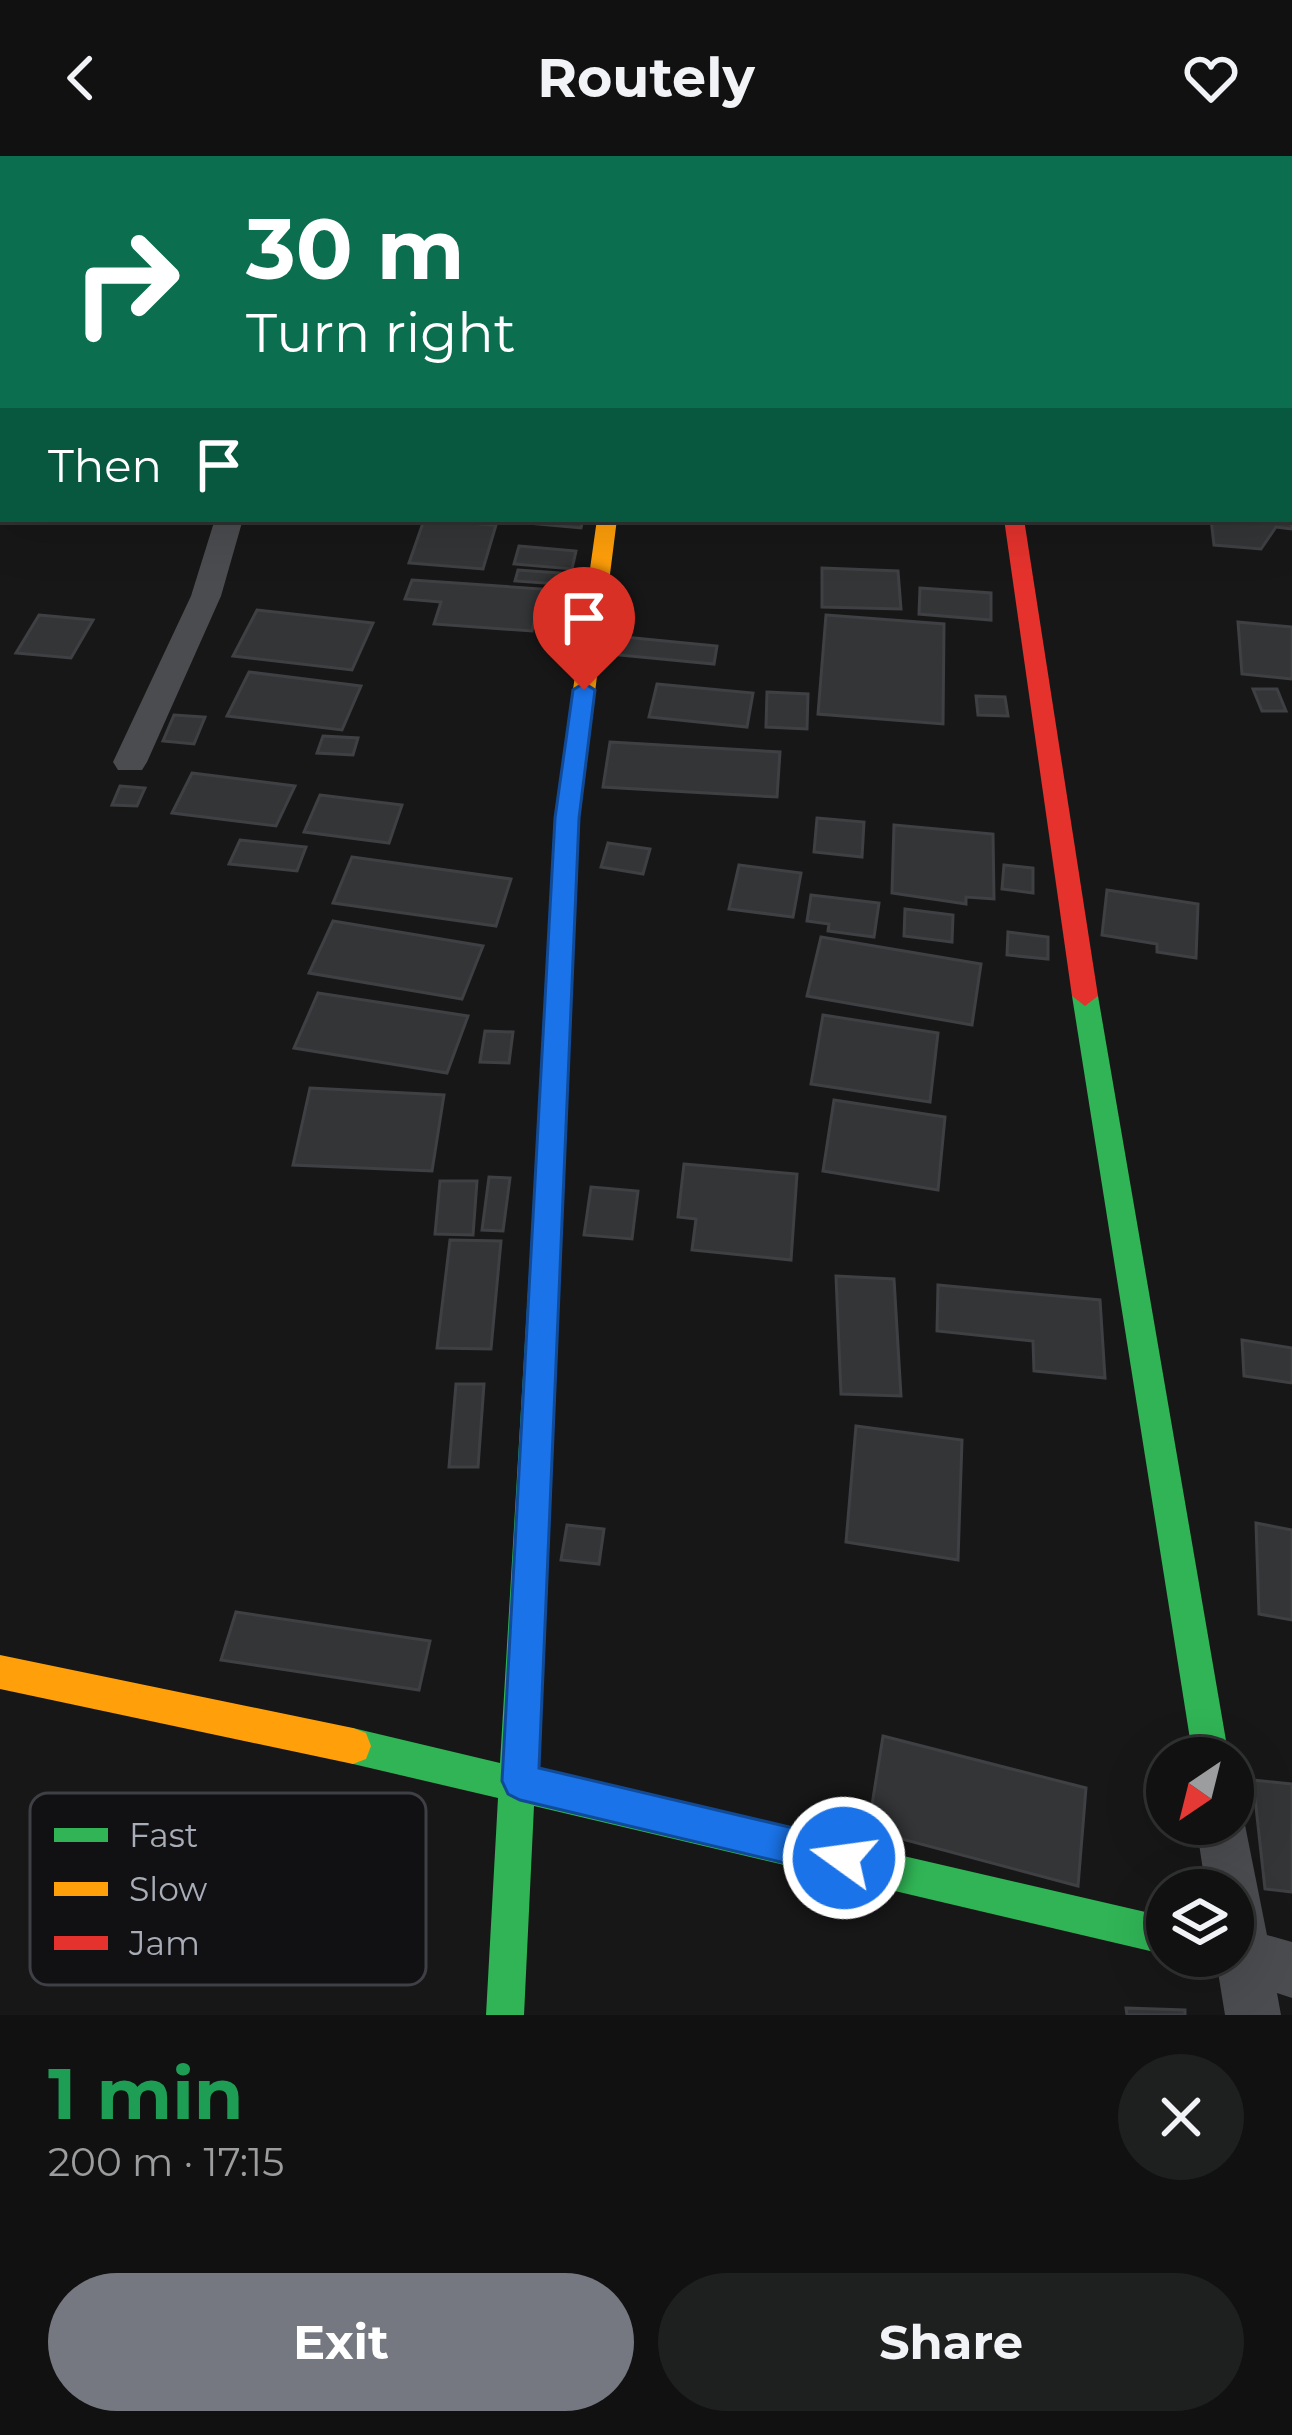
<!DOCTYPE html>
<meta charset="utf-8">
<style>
:root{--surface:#111;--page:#1e1f1f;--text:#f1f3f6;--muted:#9c9d9f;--line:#303131;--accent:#757880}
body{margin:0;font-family:Montserrat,sans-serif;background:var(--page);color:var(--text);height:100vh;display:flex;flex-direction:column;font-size:45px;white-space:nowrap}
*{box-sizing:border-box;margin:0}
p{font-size:39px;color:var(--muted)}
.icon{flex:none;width:66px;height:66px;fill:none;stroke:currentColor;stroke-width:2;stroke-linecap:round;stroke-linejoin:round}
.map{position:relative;height:1859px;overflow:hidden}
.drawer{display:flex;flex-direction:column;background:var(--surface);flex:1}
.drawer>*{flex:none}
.guide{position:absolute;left:0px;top:0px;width:1293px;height:366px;box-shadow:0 12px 48px #0002,0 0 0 3px var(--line);background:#0b6e4f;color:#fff;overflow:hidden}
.needle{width:78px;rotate:215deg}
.buttons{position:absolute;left:1146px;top:1581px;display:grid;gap:24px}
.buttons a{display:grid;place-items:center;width:108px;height:108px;border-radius:50%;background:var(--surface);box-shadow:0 12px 48px #0002,0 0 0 3px var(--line);font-size:60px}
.pin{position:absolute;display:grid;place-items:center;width:102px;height:102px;color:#fff;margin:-123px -51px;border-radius:50% 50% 50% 0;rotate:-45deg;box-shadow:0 0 12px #0007}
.pin .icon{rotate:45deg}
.me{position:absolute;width:132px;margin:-66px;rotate:284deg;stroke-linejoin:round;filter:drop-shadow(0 0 9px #0008)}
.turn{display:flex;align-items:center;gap:42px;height:252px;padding:0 48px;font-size:54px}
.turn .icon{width:156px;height:156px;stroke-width:2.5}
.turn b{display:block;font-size:84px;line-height:102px}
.then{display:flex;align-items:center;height:114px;padding:0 48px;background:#0003;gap:24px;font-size:45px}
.round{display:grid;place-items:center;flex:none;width:126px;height:126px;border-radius:63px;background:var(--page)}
.headline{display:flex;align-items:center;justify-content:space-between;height:204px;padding:0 48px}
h1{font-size:72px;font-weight:700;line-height:90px;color:#1e9e55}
.primary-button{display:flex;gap:24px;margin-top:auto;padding:24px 48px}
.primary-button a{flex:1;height:138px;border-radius:72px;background:var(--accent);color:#fff;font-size:48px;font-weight:700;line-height:138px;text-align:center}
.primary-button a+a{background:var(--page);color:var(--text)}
header{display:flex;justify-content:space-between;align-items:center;height:156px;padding:0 48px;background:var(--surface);font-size:54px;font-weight:700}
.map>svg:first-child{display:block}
.building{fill:#343537;stroke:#3f4043;stroke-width:3}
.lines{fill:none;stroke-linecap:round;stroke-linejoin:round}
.street{fill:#4b4c50;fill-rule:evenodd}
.fast{fill:#30b455;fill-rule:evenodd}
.slow{fill:#ff9f0a;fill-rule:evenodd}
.jam{fill:#e5322d;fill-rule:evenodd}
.route{fill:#1a73e8;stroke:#114b97;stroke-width:3}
.key{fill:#111113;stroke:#3e4045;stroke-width:3}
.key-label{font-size:33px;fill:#a8adb8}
</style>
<header><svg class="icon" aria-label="back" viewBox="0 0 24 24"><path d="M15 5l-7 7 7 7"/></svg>Routely<svg class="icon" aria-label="heart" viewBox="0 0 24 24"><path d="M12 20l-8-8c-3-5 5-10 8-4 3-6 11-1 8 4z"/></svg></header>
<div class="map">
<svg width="1292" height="1859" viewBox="0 0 1292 1859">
<rect width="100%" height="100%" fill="#171717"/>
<g class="building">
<polygon points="68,0 190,0 66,3"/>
<polygon points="1292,334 1292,373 1276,371 1261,393 1214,389 1211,363 1290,363"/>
<polygon points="483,363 583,363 581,372"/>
<polygon points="424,364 496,369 483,413 409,407"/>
<polygon points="519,390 576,395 572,413 514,408"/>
<polygon points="822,412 898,415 901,453 822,451"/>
<polygon points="518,414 575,418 572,429 515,425"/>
<polygon points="412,424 542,433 532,475 434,468 441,446 405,443"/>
<polygon points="920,432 991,437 991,464 919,458"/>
<polygon points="257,454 373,467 352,514 233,500"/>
<polygon points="39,459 93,464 71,502 16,497"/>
<polygon points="826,459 944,468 943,568 818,558"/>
<polygon points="1238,466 1292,471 1292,523 1242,518"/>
<polygon points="624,481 717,490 714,508 619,499"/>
<polygon points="249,516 361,530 342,574 227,560"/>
<polygon points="657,528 753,537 747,571 649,561"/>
<polygon points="1253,533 1277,533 1286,555 1262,555"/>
<polygon points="767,536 808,538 807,573 766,571"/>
<polygon points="976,540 1005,541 1008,560 978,559"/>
<polygon points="174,559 205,561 194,588 163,585"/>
<polygon points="323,580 358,582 353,599 317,597"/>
<polygon points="610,586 780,596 777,641 603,631"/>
<polygon points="192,617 295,630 276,670 172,657"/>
<polygon points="120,630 145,632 137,650 112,649"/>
<polygon points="320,639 402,649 389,687 304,676"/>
<polygon points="817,662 864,666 862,701 814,696"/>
<polygon points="894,669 993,678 994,743 966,741 966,748 892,737"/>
<polygon points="240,684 306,691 297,715 229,708"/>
<polygon points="608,687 650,693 643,718 601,711"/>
<polygon points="352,701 511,723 496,770 333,747"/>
<polygon points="739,709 801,717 793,761 729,753"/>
<polygon points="1004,709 1033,712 1033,737 1002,733"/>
<polygon points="1107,734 1198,748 1196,802 1157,796 1157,788 1102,779"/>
<polygon points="811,739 879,747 874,781 828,775 829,768 807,765"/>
<polygon points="905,753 953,759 952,786 904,780"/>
<polygon points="333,765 483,790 462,843 309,817"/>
<polygon points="1008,776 1048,781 1048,803 1007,799"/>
<polygon points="821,781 981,808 972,869 807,840"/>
<polygon points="318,837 468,860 447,917 294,892"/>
<polygon points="823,859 938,877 930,946 811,928"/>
<polygon points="485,875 513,876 509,907 480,906"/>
<polygon points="310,932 444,939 432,1015 293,1009"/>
<polygon points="834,944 945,961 938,1034 823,1015"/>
<polygon points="684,1008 797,1018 791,1104 692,1094 696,1063 678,1061"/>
<polygon points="489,1021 510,1022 503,1075 482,1074"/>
<polygon points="440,1025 477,1025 473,1079 435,1078"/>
<polygon points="591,1031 638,1035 632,1083 584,1079"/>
<polygon points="450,1084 501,1085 491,1193 437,1192"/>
<polygon points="836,1120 894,1123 901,1240 841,1238"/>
<polygon points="938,1129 1100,1144 1105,1222 1034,1215 1033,1185 937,1175"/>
<polygon points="1242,1184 1292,1192 1292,1227 1244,1220"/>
<polygon points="456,1228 484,1228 478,1311 449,1311"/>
<polygon points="856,1270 962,1284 958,1404 846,1386"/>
<polygon points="1256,1367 1292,1374 1292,1464 1259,1458"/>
<polygon points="567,1369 604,1373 599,1408 561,1404"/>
<polygon points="236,1456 430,1485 419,1534 221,1504"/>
<polygon points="883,1580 1086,1632 1078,1730 868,1674"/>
<polygon points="1253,1624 1292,1628 1292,1736 1265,1733"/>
<polygon points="1126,1852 1185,1854 1185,1859 1127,1859"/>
</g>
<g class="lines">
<g class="street">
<rect x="644" y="0" width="22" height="3"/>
<rect x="941" y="0" width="22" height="3"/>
<polygon points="1231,0 1253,0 1254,3 1232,3"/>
<polygon points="3,62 3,81 0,82 0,63"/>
<rect x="1290" y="124" width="2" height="19"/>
<polygon points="215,363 243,363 221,440 147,606 142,614 118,614 113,606 191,440"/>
<polygon points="1233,1646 1241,1649 1267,1779 1292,1786 1292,1842 1277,1837 1281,1859 1225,1859 1218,1816 1208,1800 1233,1800 1233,1734 1206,1734 1196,1668 1233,1668"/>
</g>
<g class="fast">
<polygon points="563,738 575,747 536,1615 1167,1761 1167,1799 534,1650 524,1859 486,1859 498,1642 353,1608 340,1603 335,1590 340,1577 353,1572 500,1607 551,747"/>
<polygon points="1085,830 1098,840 1229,1602 1193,1602 1072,840"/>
</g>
<g class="slow">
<polygon points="597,363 617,363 579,662 575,747 563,756 551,747 555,662"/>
<polygon points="0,1499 353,1572 366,1577 371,1590 366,1603 353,1608 0,1533"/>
</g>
<polygon class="jam" points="1004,363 1024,363 1098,840 1085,850 1072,840"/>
</g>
<polygon class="route" points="584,527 595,534 579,662 539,1612 844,1684 857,1689 862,1702 857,1716 844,1721 520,1644 508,1638 502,1625 555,662 573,534"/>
<rect x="30" y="1637" width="396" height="192" rx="18" class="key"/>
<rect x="54" y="1672" width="54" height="14" fill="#30b455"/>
<rect x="54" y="1726" width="54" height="14" fill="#ff9f0a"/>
<rect x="54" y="1780" width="54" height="14" fill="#e5322d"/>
<g class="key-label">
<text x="129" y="1691">Fast</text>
<text x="129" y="1745">Slow</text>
<text x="129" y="1799">Jam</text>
</g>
</svg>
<div class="buttons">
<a><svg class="needle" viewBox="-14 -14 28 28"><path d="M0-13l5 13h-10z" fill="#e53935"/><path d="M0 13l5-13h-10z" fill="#9c9d9f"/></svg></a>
<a><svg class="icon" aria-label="layers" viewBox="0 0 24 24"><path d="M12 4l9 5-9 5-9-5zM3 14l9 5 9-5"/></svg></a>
</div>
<div class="pin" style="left:584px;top:534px;background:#d93025"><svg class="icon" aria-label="arrive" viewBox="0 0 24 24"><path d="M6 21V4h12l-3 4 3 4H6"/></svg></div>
<svg class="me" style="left:844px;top:1702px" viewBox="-20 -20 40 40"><circle r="17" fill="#1a73e8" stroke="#fff" stroke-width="3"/><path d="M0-11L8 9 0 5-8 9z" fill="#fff"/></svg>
<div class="guide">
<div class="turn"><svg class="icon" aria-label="right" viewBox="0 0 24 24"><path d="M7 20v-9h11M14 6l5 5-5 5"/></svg><div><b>30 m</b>Turn right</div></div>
<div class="then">Then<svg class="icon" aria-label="arrive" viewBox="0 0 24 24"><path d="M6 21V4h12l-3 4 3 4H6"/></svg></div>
</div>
</div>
<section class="drawer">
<div class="headline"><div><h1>1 min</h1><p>200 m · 17:15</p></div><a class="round"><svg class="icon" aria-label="close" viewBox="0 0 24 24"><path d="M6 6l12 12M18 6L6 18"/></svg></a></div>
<div class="primary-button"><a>Exit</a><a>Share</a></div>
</section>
